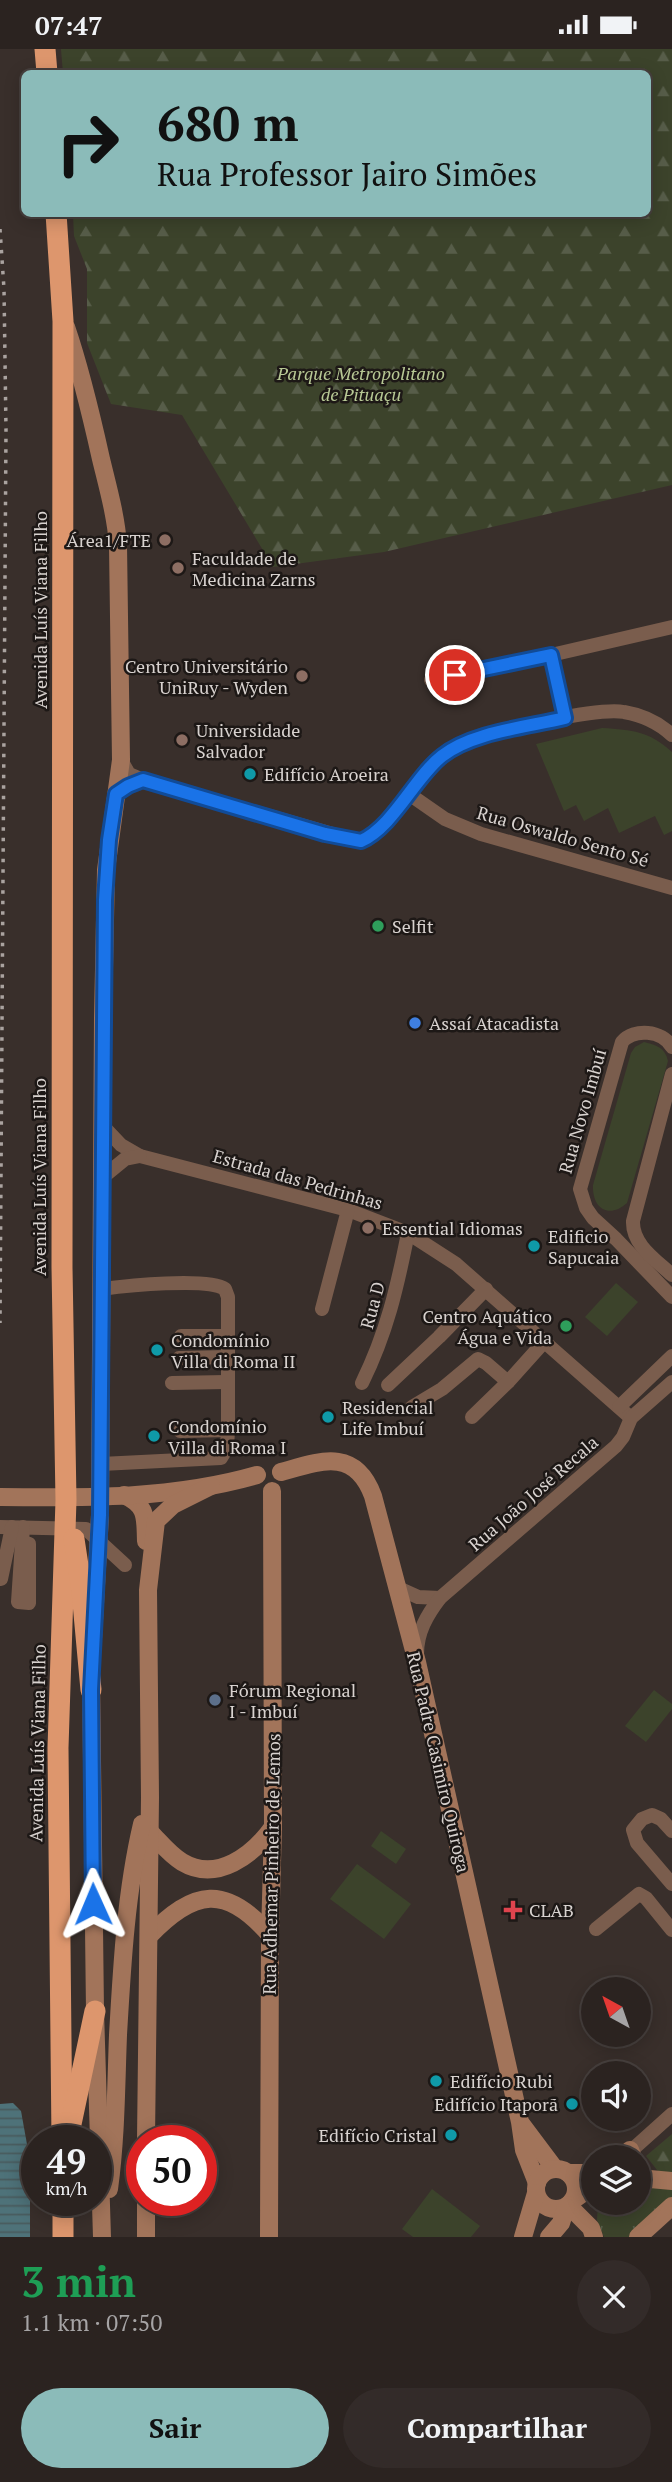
<!DOCTYPE html>
<html lang="pt">
<meta charset="utf-8">
<style>
:root{--surface:#2b2320;--page:#332b29;--text:#f1f3f6;--muted:#a6a4a5;--line:#47403e;--accent:#8bbbb9}
body{margin:0;font-family:"PT Serif",serif;background:var(--page);color:var(--text);height:100vh;display:flex;flex-direction:column;font-size:26px;white-space:nowrap}
*{box-sizing:border-box;margin:0}
p{font-size:23px;color:var(--muted)}
.icon{flex:none;width:38px;height:38px;fill:none;stroke:currentColor;stroke-width:2;stroke-linecap:round;stroke-linejoin:round}
.map{position:relative;height:2188px;overflow:hidden}
.details{display:flex;flex-direction:column;background:var(--surface);flex:1}
.details>*{flex:none}
.guide{position:absolute;left:21px;top:21px;width:630px;height:147px;border-radius:10px;box-shadow:0 4px 18px #0003,0 0 0 2px var(--line);background:#8bbbb9;color:#111;overflow:hidden}
.needle{width:46px;rotate:320deg}
.fabs{position:absolute;left:581px;top:1928px;display:grid;gap:14px}
.fabs a{display:grid;place-items:center;width:70px;height:70px;border-radius:50%;background:var(--surface);box-shadow:0 4px 18px #0003,0 0 0 2px var(--line);font-size:35px}
.speed{position:absolute;left:21px;top:2076px;display:flex;gap:14px;font-size:35px;font-weight:700;text-align:center}
.speed>*{display:grid;place-content:center;width:91px;height:91px;border-radius:50%;background:var(--surface);box-shadow:0 4px 18px #0003,0 0 0 2px var(--line);line-height:1}
.speed small{font-size:18px;font-weight:400}
.speed .limit{border:10px solid #d22;background:#fff;color:#111}
.pin{position:absolute;display:grid;place-items:center;width:60px;height:60px;color:#fff;margin:-30px;border:4px solid #fff;border-radius:50%;box-shadow:0 2px 7px #0007}
.me{position:absolute;width:77px;margin:-38px;rotate:359deg;stroke-linejoin:round;filter:drop-shadow(0 0 5px #0008)}
.turn{display:flex;align-items:center;gap:24px;height:147px;padding:0 21px;font-size:32px}
.turn .icon{width:91px;height:91px;stroke-width:2.5}
.turn b{display:block;font-size:49px;line-height:60px}
.round{display:grid;place-items:center;flex:none;width:74px;height:74px;border-radius:37px;background:var(--page)}
.summary{display:flex;align-items:center;justify-content:space-between;height:119px;padding:0 21px}
h1{font-size:42px;font-weight:700;line-height:52px;color:#1e9e55}
.action{display:flex;gap:14px;margin-top:auto;padding:14px 21px}
.action a{flex:1;height:80px;border-radius:42px;background:var(--accent);color:#111;font-size:28px;font-weight:700;line-height:80px;text-align:center}
.action a+a{background:var(--page);color:var(--text)}
.status{display:flex;justify-content:space-between;align-items:center;height:49px;padding:0 35px;background:var(--surface);direction:ltr}
.status svg{height:19px;fill:currentColor}
.map>svg:first-child{display:block}
.grass{fill:url(#grass-tufts)}
.forest{fill:url(#forest-firs)}
.park{fill:#3c432b}
.water{fill:url(#water-rules)}
.lines{fill:none;stroke-linecap:round;stroke-linejoin:round}
.street{stroke:#7a5d4d;stroke-width:14}
.secondary{stroke:#a2745a;stroke-width:18}
.highway{stroke:#dd966d;stroke-width:21}
.rail{stroke:#aaa3a0;stroke-width:3.5;stroke-dasharray:3.5 7;stroke-linecap:butt}
.route-casing{stroke:#114b97;stroke-width:18}
.route{stroke:#1a73e8;stroke-width:12}
.education-dot{fill:#8d6e63;stroke:#1d1816;stroke-width:2.5}
.culture-dot{fill:#0f9aa8;stroke:#1d1816;stroke-width:2.5}
.leisure-dot{fill:#2e9e5b;stroke:#1d1816;stroke-width:2.5}
.shop-dot{fill:#3f7fe0;stroke:#1d1816;stroke-width:2.5}
.service-dot{fill:#5c6f8a;stroke:#1d1816;stroke-width:2.5}
.health-dot{fill:#e0444e;stroke:#1d1816;stroke-width:2.5}
.labels{text-anchor:middle;dominant-baseline:central;stroke-width:5;stroke-linejoin:round;paint-order:stroke}
.park-label{font-size:18px;font-style:italic;fill:#b8c995;stroke:#1d1816}
.poi-label{font-size:18px;fill:#d8d2cf;stroke:#1d1816;text-anchor:start}
.street-label{font-size:18px;fill:#d8d2cf;stroke:#1d1816}
</style>
<div class="status"><b>07:47</b><svg viewBox="0 0 49 12"><path d="M0 12V9h3v3zM5 12V6h3v6zM10 12V3h3v9zM15 12V0h3v12zM26 1h20v11H26zM47 4h2v5h-2z"/></svg></div>
<div class="map">
<svg width="672" height="2188" viewBox="0 0 672 2188">
<defs>
<pattern id="grass-tufts" width="24" height="20" patternUnits="userSpaceOnUse" patternTransform="scale(1.75)"><rect width="24" height="20" fill="#3c432b"/><path d="M3 7l-1-3M5 7V3M7 7l1-3M15 17l-1-3M17 17v-4M19 17l1-3" fill="none" stroke="#575d49"/></pattern>
<pattern id="forest-firs" width="22" height="20" patternUnits="userSpaceOnUse" patternTransform="scale(1.75)"><rect width="22" height="20" fill="#3c432b"/><path d="M5 1l3.5 6h-7zM16 11l3.5 6h-7z" fill="#575d49"/></pattern>
<pattern id="water-rules" width="6" height="5" patternUnits="userSpaceOnUse" patternTransform="scale(1.75)"><rect width="6" height="5" fill="#4e7279"/><path d="M0 2.5h6" fill="none" stroke="#485b5e"/></pattern>
</defs>
<rect width="100%" height="100%" fill="#392f2b"/>
<polygon class="grass" points="639,2134 672,2140 672,2153 632,2188 604,2188 597,2171 598,2154 639,2154"/>
<g class="forest">
<polygon points="61,0 672,0 672,436 384,503 273,518 182,366 111,355 87,294 87,220 74,187 73,165 648,164 648,24 63,24"/>
<polygon points="672,2085 672,2126 661,2126 646,2107"/>
</g>
<g class="park">
<path d="M602,679C633,681 649,682 672,703V782L664,786L655,767L619,784L608,759L584,772L576,756L564,762L536,695Z"/>
<path d="M644,993C657,996 665,999 668,1012L627,1154C609,1170 592,1160 593,1136L631,1004L635,998Z"/>
<polygon points="616,1234 638,1253 607,1287 585,1268"/>
<polygon points="654,1641 672,1655 672,1660 646,1693 625,1677"/>
<polygon points="381,1782 406,1800 396,1815 371,1797"/>
<polygon points="357,1815 411,1855 384,1890 330,1850"/>
<polygon points="432,2140 480,2177 471,2188 413,2188 402,2180"/>
</g>
<polygon class="water" points="13,2054 21,2062 30,2112 30,2188 0,2188 0,2055"/>
<g class="lines">
<g class="street">
<polyline points="551,606 564,669"/>
<polyline points="431,631 551,606 672,578"/>
<path d="M121,711L129,725L143,731L357,792C385,789 419,724 443,706C451,700 461,695 471,691C499,681 598,658 624,663C642,666 659,674 672,686"/>
<polyline points="409,745 445,770 481,785 672,839"/>
<path d="M672,998C662,981 634,979 622,993L580,1140L586,1159L593,1169L616,1190L672,1248"/>
<path d="M672,1025L633,1172C632,1196 656,1211 672,1226"/>
<polyline points="103,1077 121,1096 140,1107 348,1161 408,1184 456,1215 631,1369"/>
<polyline points="103,1128 125,1110 140,1107"/>
<polyline points="322,1260 348,1161"/>
<polyline points="181,1287 226,1287"/>
<polyline points="179,1309 226,1308"/>
<polyline points="172,1334 226,1333"/>
<path d="M362,1334C387,1283 397,1239 408,1184"/>
<polyline points="388,1336 439,1288 486,1240"/>
<polyline points="412,1358 442,1340 478,1310 486,1314 508,1333"/>
<polyline points="619,1358 672,1307"/>
<polyline points="472,1368 508,1333 543,1294"/>
<polyline points="180,1382 228,1381"/>
<path d="M101,1415L221,1409L227,1399L228,1381V1248L225,1240C208,1228 125,1237 101,1240"/>
<polyline points="0,1478 86,1480 125,1516"/>
<polyline points="23,1478 18,1553 29,1554 29,1495 26,1494 22,1549 25,1549 27,1496"/>
<polyline points="1,1530 12,1478"/>
<polyline points="398,1539 418,1548 440,1549"/>
<path d="M417,1605C417,1583 427,1566 440,1549L616,1397L623,1388L631,1369L672,1333"/>
<polyline points="672,1782 661,1770 652,1766 642,1770 633,1781 637,1794 672,1835"/>
<polyline points="596,1880 639,1845 646,1849 672,1881"/>
<polyline points="623,2109 672,2065"/>
</g>
<g class="secondary">
<path d="M66,278C81,322 91,365 101,410C108,439 116,467 118,496L121,711L106,821L103,969L100,1466L93,1590"/>
<path d="M281,1423C320,1412 355,1398 373,1447L417,1613L520,2073L524,2101L537,2134"/>
<path d="M124,1446C148,1457 145,1469 146,1492"/>
<path d="M0,1448C86,1449 174,1450 257,1426"/>
<polyline points="91,1628 95,1962 102,2188"/>
<path d="M150,1783C160,1793 169,1805 182,1813C217,1834 253,1806 273,1778"/>
<path d="M149,1887C194,1840 226,1835 270,1886"/>
<polyline points="522,2076 555,2120"/>
<polyline points="146,2091 150,1748 148,1541 156,1472 173,1456 211,1437"/>
<polyline points="630,2101 633,2109"/>
<circle cx="556" cy="2140" r="20"/>
<polyline points="568,2124 593,2124"/>
<polyline points="639,2129 672,2132"/>
<path d="M109,2140C116,2089 116,2038 118,1986C122,1916 126,1843 142,1775"/>
<polyline points="572,2152 593,2137"/>
<polyline points="568,2156 591,2179 594,2188"/>
<polyline points="146,2188 146,2151"/>
<polyline points="269,2188 270,1886 273,1778 272,1442"/>
<polyline points="523,2188 536,2144"/>
<polyline points="549,2188 561,2174 566,2158"/>
<polyline points="638,2188 672,2157"/>
</g>
<g class="highway">
<polyline points="45,0 47,24"/>
<polyline points="56,164 63,272 62,1218 66,1451 58,1699 62,2091"/>
<polyline points="74,1490 82,1543 91,1641"/>
<polyline points="71,2075 95,1962"/>
<polyline points="63,2151 63,2188"/>
</g>
<polyline class="rail" points="0,180 4,240 6,381 0,1274"/>
</g>
<g class="lines">
<g class="route-casing">
<path id="route" d="M93,1855L91,1641L100,1466L105,851L109,791L116,745L128,737L143,731L325,785L361,792C393,778 415,728 442,707C472,683 528,678 565,669L551,606L455,626"/>
</g>
<use href="#route" class="route"/>
</g>
<g class="education-dot">
<circle cx="165" cy="491" r="7"/>
<circle cx="178" cy="519" r="7"/>
<circle cx="302" cy="627" r="7"/>
<circle cx="182" cy="691" r="7"/>
<circle cx="368" cy="1179" r="7"/>
</g>
<g class="culture-dot">
<circle cx="250" cy="725" r="7"/>
<circle cx="534" cy="1197" r="7"/>
<circle cx="157" cy="1301" r="7"/>
<circle cx="328" cy="1368" r="7"/>
<circle cx="154" cy="1387" r="7"/>
<circle cx="436" cy="2032" r="7"/>
<circle cx="572" cy="2055" r="7"/>
<circle cx="451" cy="2086" r="7"/>
</g>
<g class="leisure-dot">
<circle cx="378" cy="877" r="7"/>
<circle cx="566" cy="1277" r="7"/>
</g>
<circle class="shop-dot" cx="415" cy="974" r="7"/>
<circle class="service-dot" cx="215" cy="1651" r="7"/>
<path class="health-dot" d="M509.5 1850.5h7v7h7v7h-7v7h-7v-7h-7v-7h7z"/>
<g class="labels">
<g class="park-label">
<text x="361" y="324">Parque Metropolitano<tspan x="361" dy="21">de Pituaçu</tspan></text>
</g>
<g class="poi-label">
<text x="151" y="491" text-anchor="end">Área1/FTE</text>
<text x="192" y="509">Faculdade de<tspan x="192" dy="21">Medicina Zarns</tspan></text>
<text x="288" y="617" text-anchor="end">Centro Universitário<tspan x="288" dy="21">UniRuy - Wyden</tspan></text>
<text x="196" y="681">Universidade<tspan x="196" dy="21">Salvador</tspan></text>
<text x="264" y="725">Edifício Aroeira</text>
<text x="392" y="877">Selfit</text>
<text x="429" y="974">Assaí Atacadista</text>
<text x="382" y="1179">Essential Idiomas</text>
<text x="548" y="1187">Edificio<tspan x="548" dy="21">Sapucaia</tspan></text>
<text x="552" y="1267" text-anchor="end">Centro Aquático<tspan x="552" dy="21">Água e Vida</tspan></text>
<text x="171" y="1291">Condomínio<tspan x="171" dy="21">Villa di Roma II</tspan></text>
<text x="342" y="1358">Residencial<tspan x="342" dy="21">Life Imbuí</tspan></text>
<text x="168" y="1377">Condomínio<tspan x="168" dy="21">Villa di Roma I</tspan></text>
<text x="229" y="1641">Fórum Regional<tspan x="229" dy="21">I - Imbuí</tspan></text>
<text x="529" y="1861">CLAB</text>
<text x="450" y="2032">Edifício Rubi</text>
<text x="558" y="2055" text-anchor="end">Edifício Itaporã</text>
<text x="437" y="2086" text-anchor="end">Edifício Cristal</text>
</g>
<g class="street-label">
<text transform="translate(40 561) rotate(-90)">Avenida Luís Viana Filho</text>
<text transform="translate(563 787) rotate(16)">Rua Oswaldo Sento Sé</text>
<text transform="translate(582 1062) rotate(-74)">Rua Novo Imbuí</text>
<text transform="translate(39 1128) rotate(-90)">Avenida Luís Viana Filho</text>
<text transform="translate(298 1130) rotate(16)">Estrada das Pedrinhas</text>
<text transform="translate(372 1256) rotate(-75)">Rua D</text>
<text transform="translate(533 1444) rotate(-41)">Rua João José Recala</text>
<text transform="translate(37 1694) rotate(-89)">Avenida Luís Viana Filho</text>
<text transform="translate(439 1713) rotate(77)">Rua Padre Casimiro Quiroga</text>
<text transform="translate(271 1815) rotate(-89)">Rua Adhemar Pinheiro de Lemos</text>
</g>
</g>
</svg>
<div class="fabs">
<a><svg class="needle" viewBox="-14 -14 28 28"><path d="M0-13l5 13h-10z" fill="#e53935"/><path d="M0 13l5-13h-10z" fill="#a6a4a5"/></svg></a>
<a><svg class="icon" aria-label="sound" viewBox="0 0 24 24"><path d="M4 9h4l5-4v14l-5-4H4zM17 9q2 3 0 6"/></svg></a>
<a><svg class="icon" aria-label="layers" viewBox="0 0 24 24"><path d="M12 4l9 5-9 5-9-5zM3 14l9 5 9-5"/></svg></a>
</div>
<div class="speed"><div>49<small>km/h</small></div><div class="limit">50</div></div>
<div class="pin" style="left:455px;top:626px;background:#d93025"><svg class="icon" aria-label="arrive" viewBox="0 0 24 24"><path d="M6 21V4h12l-3 4 3 4H6"/></svg></div>
<svg class="me" style="left:93px;top:1855px" viewBox="-20 -20 40 40"><path d="M0-17L14 15 0 8-14 15z" fill="#1a73e8" stroke="#fff" stroke-width="4"/></svg>
<div class="guide">
<div class="turn"><svg class="icon" aria-label="right" viewBox="0 0 24 24"><path d="M7 20v-9h11M14 6l5 5-5 5"/></svg><div><b>680 m</b>Rua Professor Jairo Simões</div></div>
</div>
</div>
<section class="details">
<div class="summary"><div><h1>3 min</h1><p>1.1 km · 07:50</p></div><a class="round"><svg class="icon" aria-label="close" viewBox="0 0 24 24"><path d="M6 6l12 12M18 6L6 18"/></svg></a></div>
<div class="action"><a>Sair</a><a>Compartilhar</a></div>
</section>
